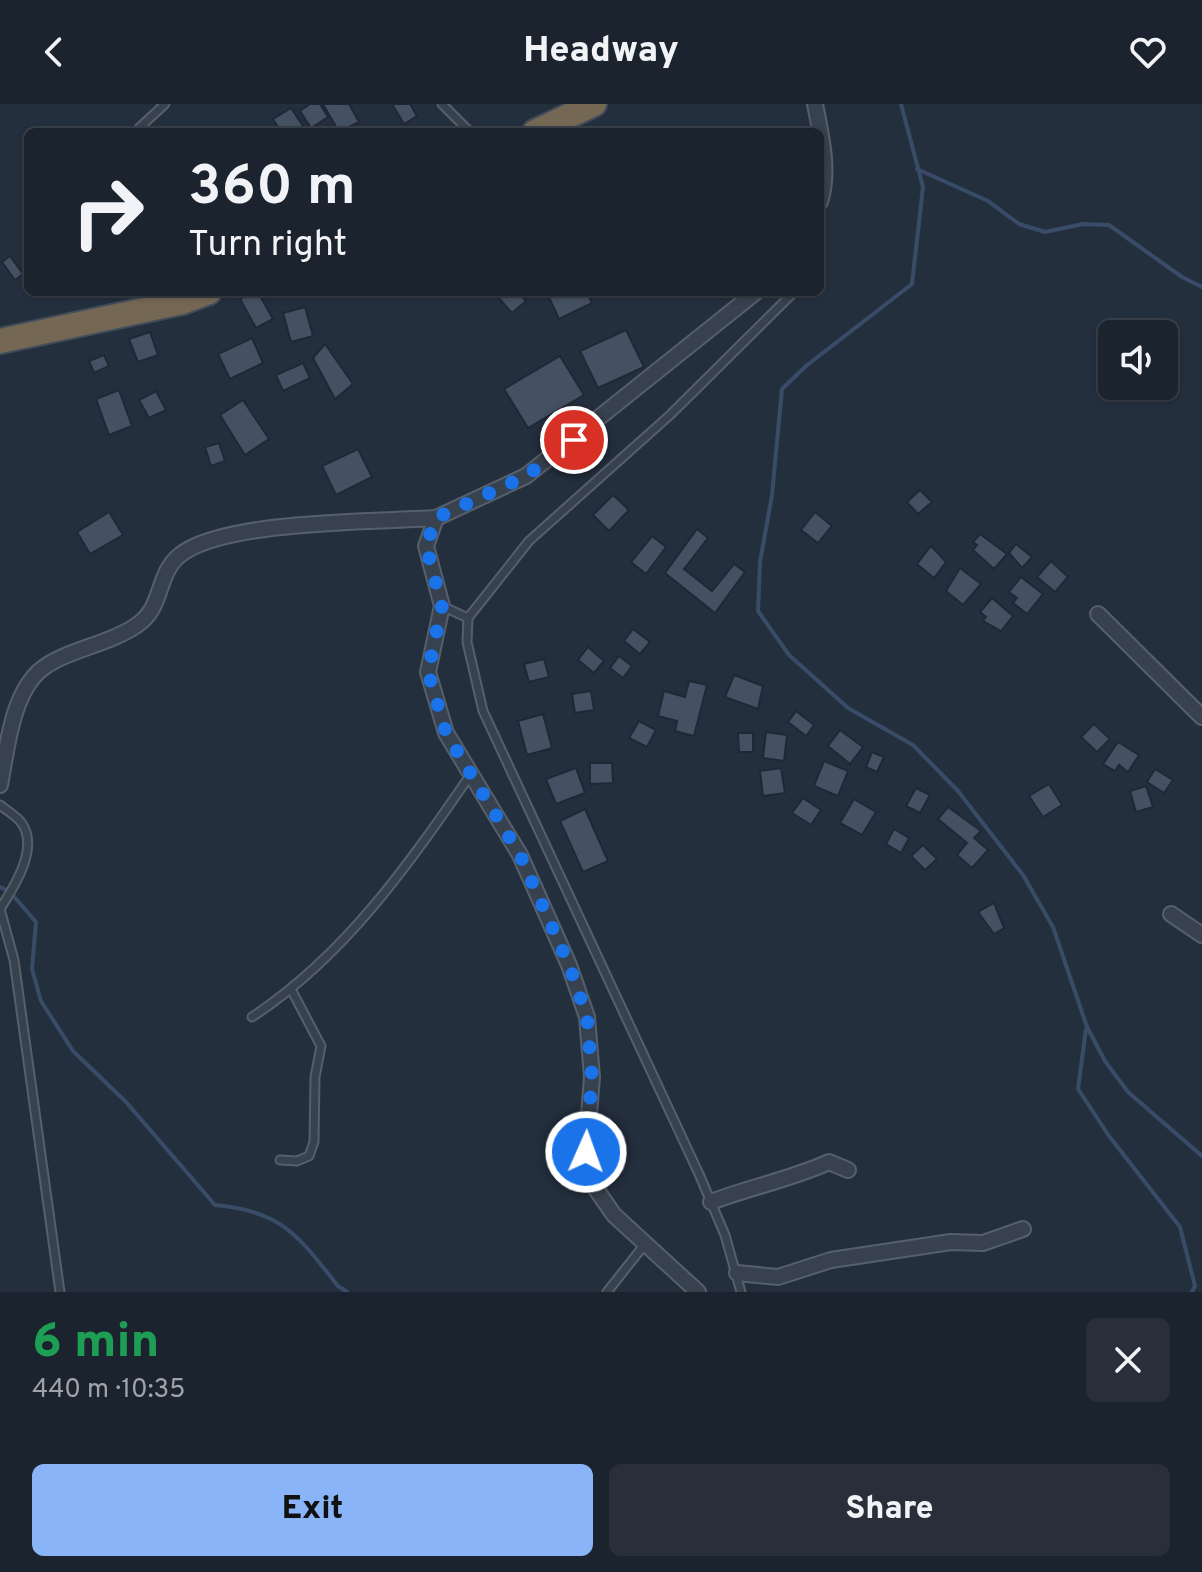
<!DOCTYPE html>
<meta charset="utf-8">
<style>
:root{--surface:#1b232e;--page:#282f3a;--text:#f1f3f6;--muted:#a0a4aa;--line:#39404a;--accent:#8ab4f8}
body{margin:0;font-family:Overpass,sans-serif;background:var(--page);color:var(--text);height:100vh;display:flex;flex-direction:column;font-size:30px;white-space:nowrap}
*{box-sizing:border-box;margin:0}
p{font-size:26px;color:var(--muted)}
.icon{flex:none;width:44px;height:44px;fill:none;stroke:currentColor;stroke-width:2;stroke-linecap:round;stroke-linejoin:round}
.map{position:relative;height:1188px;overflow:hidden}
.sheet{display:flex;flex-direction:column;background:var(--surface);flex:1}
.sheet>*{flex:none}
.banner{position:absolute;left:24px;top:24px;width:800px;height:168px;border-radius:12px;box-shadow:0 2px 6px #0004,0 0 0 2px var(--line);background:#1b232e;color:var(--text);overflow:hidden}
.buttons{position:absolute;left:1098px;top:216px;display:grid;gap:16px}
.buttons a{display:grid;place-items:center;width:80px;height:80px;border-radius:12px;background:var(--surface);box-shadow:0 2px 6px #0004,0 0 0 2px var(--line);font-size:40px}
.pin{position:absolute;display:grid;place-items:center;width:68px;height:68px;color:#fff;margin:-34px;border:4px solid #fff;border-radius:50%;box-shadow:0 2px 8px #0007}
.me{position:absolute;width:88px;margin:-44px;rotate:2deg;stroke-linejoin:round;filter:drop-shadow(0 0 6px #0008)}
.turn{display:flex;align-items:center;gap:28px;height:168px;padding:0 32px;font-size:36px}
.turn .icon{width:104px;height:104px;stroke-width:2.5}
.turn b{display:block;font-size:56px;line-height:68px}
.round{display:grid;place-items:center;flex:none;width:84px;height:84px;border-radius:12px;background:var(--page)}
.summary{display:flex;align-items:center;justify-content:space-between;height:136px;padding:0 32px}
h1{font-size:48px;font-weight:800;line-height:60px;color:#1e9e55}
.primary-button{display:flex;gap:16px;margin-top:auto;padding:16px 32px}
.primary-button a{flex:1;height:92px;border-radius:12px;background:var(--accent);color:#111;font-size:32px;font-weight:800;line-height:92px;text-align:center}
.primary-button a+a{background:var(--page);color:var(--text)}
header{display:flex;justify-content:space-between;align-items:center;height:104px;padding:0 32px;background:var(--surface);font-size:36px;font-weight:800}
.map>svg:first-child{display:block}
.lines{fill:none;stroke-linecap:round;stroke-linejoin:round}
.stream{stroke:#394c67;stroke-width:4}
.building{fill:#455162;stroke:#1f2835;stroke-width:2}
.lane-casing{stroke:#565f6c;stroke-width:11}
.street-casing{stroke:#565f6c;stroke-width:18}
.highway-casing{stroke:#434c59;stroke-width:28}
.lane{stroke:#38414e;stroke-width:7}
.street{stroke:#38414e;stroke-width:14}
.highway{stroke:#746855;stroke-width:24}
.route{stroke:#1a73e8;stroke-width:14;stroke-dasharray:0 25.2}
</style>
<header><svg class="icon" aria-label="back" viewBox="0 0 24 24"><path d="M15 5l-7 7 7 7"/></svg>Headway<svg class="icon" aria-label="heart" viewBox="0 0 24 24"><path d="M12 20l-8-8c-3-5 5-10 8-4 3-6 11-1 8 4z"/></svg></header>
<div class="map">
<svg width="1202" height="1188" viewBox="0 0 1202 1188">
<rect width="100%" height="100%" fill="#242f3e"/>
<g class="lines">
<g class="stream">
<polyline points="901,0 923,83 912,180 806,262 782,285 772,391 760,458 758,507 789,551 848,604 913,641 958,687 1023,771 1053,823 1087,923 1105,957 1128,988 1202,1052"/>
<polyline points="917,65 988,97 1019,120 1045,128 1083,120 1109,121 1182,173 1202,183"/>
<path d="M0,783L10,788L36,818L32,865L41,897L73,947L126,998L215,1101C283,1107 298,1132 338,1182L347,1188"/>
<polyline points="1086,925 1078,985 1109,1032 1180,1123 1195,1182 1192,1188"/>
</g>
</g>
<g class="building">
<polygon points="310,0 320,0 328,13 311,24 300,7"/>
<polygon points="323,0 349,0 359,18 339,28"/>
<polygon points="392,0 410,0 417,12 404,20"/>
<polygon points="291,4 303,22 293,28 281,28 273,15"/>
<polygon points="10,152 23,170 15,176 2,158"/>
<polygon points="254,188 258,188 273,215 256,224 240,195"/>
<polygon points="501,188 518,188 526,197 512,209 497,192"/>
<polygon points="587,188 592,199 559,215 547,189"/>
<polygon points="305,203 313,232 291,238 283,209"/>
<polygon points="626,226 644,263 598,284 580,247"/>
<polygon points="150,228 158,251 138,258 129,235"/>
<polygon points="252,234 263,259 230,275 218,250"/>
<polygon points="325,240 353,280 335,295 313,254"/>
<polygon points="104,251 109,262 94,269 89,257"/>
<polygon points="560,252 584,291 528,324 504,285"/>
<polygon points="303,259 310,274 283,287 276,271"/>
<polygon points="119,286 132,322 109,331 96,295"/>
<polygon points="156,287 166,306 149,314 139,296"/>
<polygon points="243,296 269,335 245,351 220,311"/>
<polygon points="219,339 225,357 211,362 205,343"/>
<polygon points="358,345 372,373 336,391 322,362"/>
<polygon points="920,386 932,398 918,410 907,398"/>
<polygon points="613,391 629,406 609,427 593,411"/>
<polygon points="109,408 123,431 90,450 77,428"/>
<polygon points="815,408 832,422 818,439 801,426"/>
<polygon points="697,425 708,434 684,465 712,487 734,460 745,468 715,509 665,469"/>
<polygon points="980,430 1007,450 994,465 973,446 977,441 973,438"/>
<polygon points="652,432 666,443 646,470 631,458"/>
<polygon points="1016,440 1032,453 1022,464 1009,449"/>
<polygon points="931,442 946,458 934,474 917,460"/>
<polygon points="1051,457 1068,473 1055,488 1037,473"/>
<polygon points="960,464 981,480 963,501 946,487"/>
<polygon points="1021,473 1043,490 1027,510 1013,499 1017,494 1009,488"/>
<polygon points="992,494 1013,512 1001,527 983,517 986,513 980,508"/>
<polygon points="633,525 650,538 640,550 624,537"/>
<polygon points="588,543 604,557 594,569 578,556"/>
<polygon points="619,552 632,562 623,574 610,564"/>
<polygon points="544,555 549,573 529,578 524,560"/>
<polygon points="734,571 763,582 758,605 725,593"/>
<polygon points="689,577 707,581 694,632 675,627 677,617 658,612 664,587 685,593"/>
<polygon points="591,587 594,606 575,609 572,590"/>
<polygon points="796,607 814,621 806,632 788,618"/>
<polygon points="543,610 552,644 527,651 518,617"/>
<polygon points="639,617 656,626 647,643 629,634"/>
<polygon points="1094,620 1110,635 1097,648 1081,633"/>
<polygon points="840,626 863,643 850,660 828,642"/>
<polygon points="766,628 787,631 784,657 763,654"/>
<polygon points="738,629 753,629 753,648 739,648"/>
<polygon points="1118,638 1139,651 1128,668 1119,661 1115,667 1103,660"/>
<polygon points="872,648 884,653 877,668 866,663"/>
<polygon points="824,657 848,667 838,692 814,682"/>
<polygon points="590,659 612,659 613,679 590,680"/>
<polygon points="576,664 585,689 556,700 546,675"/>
<polygon points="781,664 785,689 763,692 760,667"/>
<polygon points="1155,665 1173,676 1164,689 1147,678"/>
<polygon points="1049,680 1062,701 1043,713 1029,692"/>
<polygon points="1146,682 1153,703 1136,708 1130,687"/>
<polygon points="916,684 930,691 920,709 906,702"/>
<polygon points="803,694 821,706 811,721 792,709"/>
<polygon points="854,695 876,708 862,731 840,719"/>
<polygon points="948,703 981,727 974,734 988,746 972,764 957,751 967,739 938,715"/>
<polygon points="585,705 608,757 583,768 560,717"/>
<polygon points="894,725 909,734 901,749 886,740"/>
<polygon points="923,741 937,755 925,766 911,752"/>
<polygon points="994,799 1004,824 994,830 978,808"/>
</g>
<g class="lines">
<g class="lane-casing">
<g id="lane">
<polyline points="442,0 470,28"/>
<polyline points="139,24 165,0"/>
<polyline points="442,502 468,514"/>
<path d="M0,701C6,706 15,711 20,717C41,742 14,783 0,805"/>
<polyline points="0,805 14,856 60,1188"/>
<path d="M252,913C345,852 409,760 471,670"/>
<polyline points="280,1056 297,1057 309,1052 314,1038 315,973 321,942 292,887"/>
<polyline points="607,1188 645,1140"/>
<polyline points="741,1188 725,1131 699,1070 483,607 467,538 468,514 529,437 670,311 794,188"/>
</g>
</g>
<g class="street-casing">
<g id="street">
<path d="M815,0C821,31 830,68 820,98"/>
<polyline points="1098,510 1202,613"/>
<path d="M0,681C7,645 12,587 43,564C67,546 110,540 137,521C164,503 156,470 180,451C224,416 376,418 436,414"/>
<polyline points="1171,810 1202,831"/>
<path d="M711,1098C750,1083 792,1075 829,1058L848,1066"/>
<polyline points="737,1169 778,1173 831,1156 951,1138 983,1139 1023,1125"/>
<polyline points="698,1188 614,1111 591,1078 586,1048 592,973 587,913 569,861 520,751 446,629 428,568 442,502 426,442 436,414 526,372 756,188"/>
</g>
</g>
<g class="highway-casing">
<g id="highway">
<polyline points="535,28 594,0"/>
<polyline points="0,237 182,198 209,188"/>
</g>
</g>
<use href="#lane" class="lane"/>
<use href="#street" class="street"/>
<use href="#highway" class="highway"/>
</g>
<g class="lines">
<polyline class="route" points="574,336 526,372 436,414 426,442 442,502 428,568 446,629 520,751 569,861 587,913 592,973 586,1048"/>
</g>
</svg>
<div class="buttons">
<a><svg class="icon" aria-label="sound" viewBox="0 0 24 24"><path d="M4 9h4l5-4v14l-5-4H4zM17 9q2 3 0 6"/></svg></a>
</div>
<div class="pin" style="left:574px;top:336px;background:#d93025"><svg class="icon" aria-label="arrive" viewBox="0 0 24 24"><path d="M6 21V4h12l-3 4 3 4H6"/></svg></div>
<svg class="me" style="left:586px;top:1048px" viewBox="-20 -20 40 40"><circle r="17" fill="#1a73e8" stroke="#fff" stroke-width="3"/><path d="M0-11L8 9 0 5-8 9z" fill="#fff"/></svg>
<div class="banner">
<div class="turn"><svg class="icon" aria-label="right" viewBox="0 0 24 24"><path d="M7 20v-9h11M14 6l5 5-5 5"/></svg><div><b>360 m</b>Turn right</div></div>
</div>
</div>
<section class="sheet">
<div class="summary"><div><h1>6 min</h1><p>440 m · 10:35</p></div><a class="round"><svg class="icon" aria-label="close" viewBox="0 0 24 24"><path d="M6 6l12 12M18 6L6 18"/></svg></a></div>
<div class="primary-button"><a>Exit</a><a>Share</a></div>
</section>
